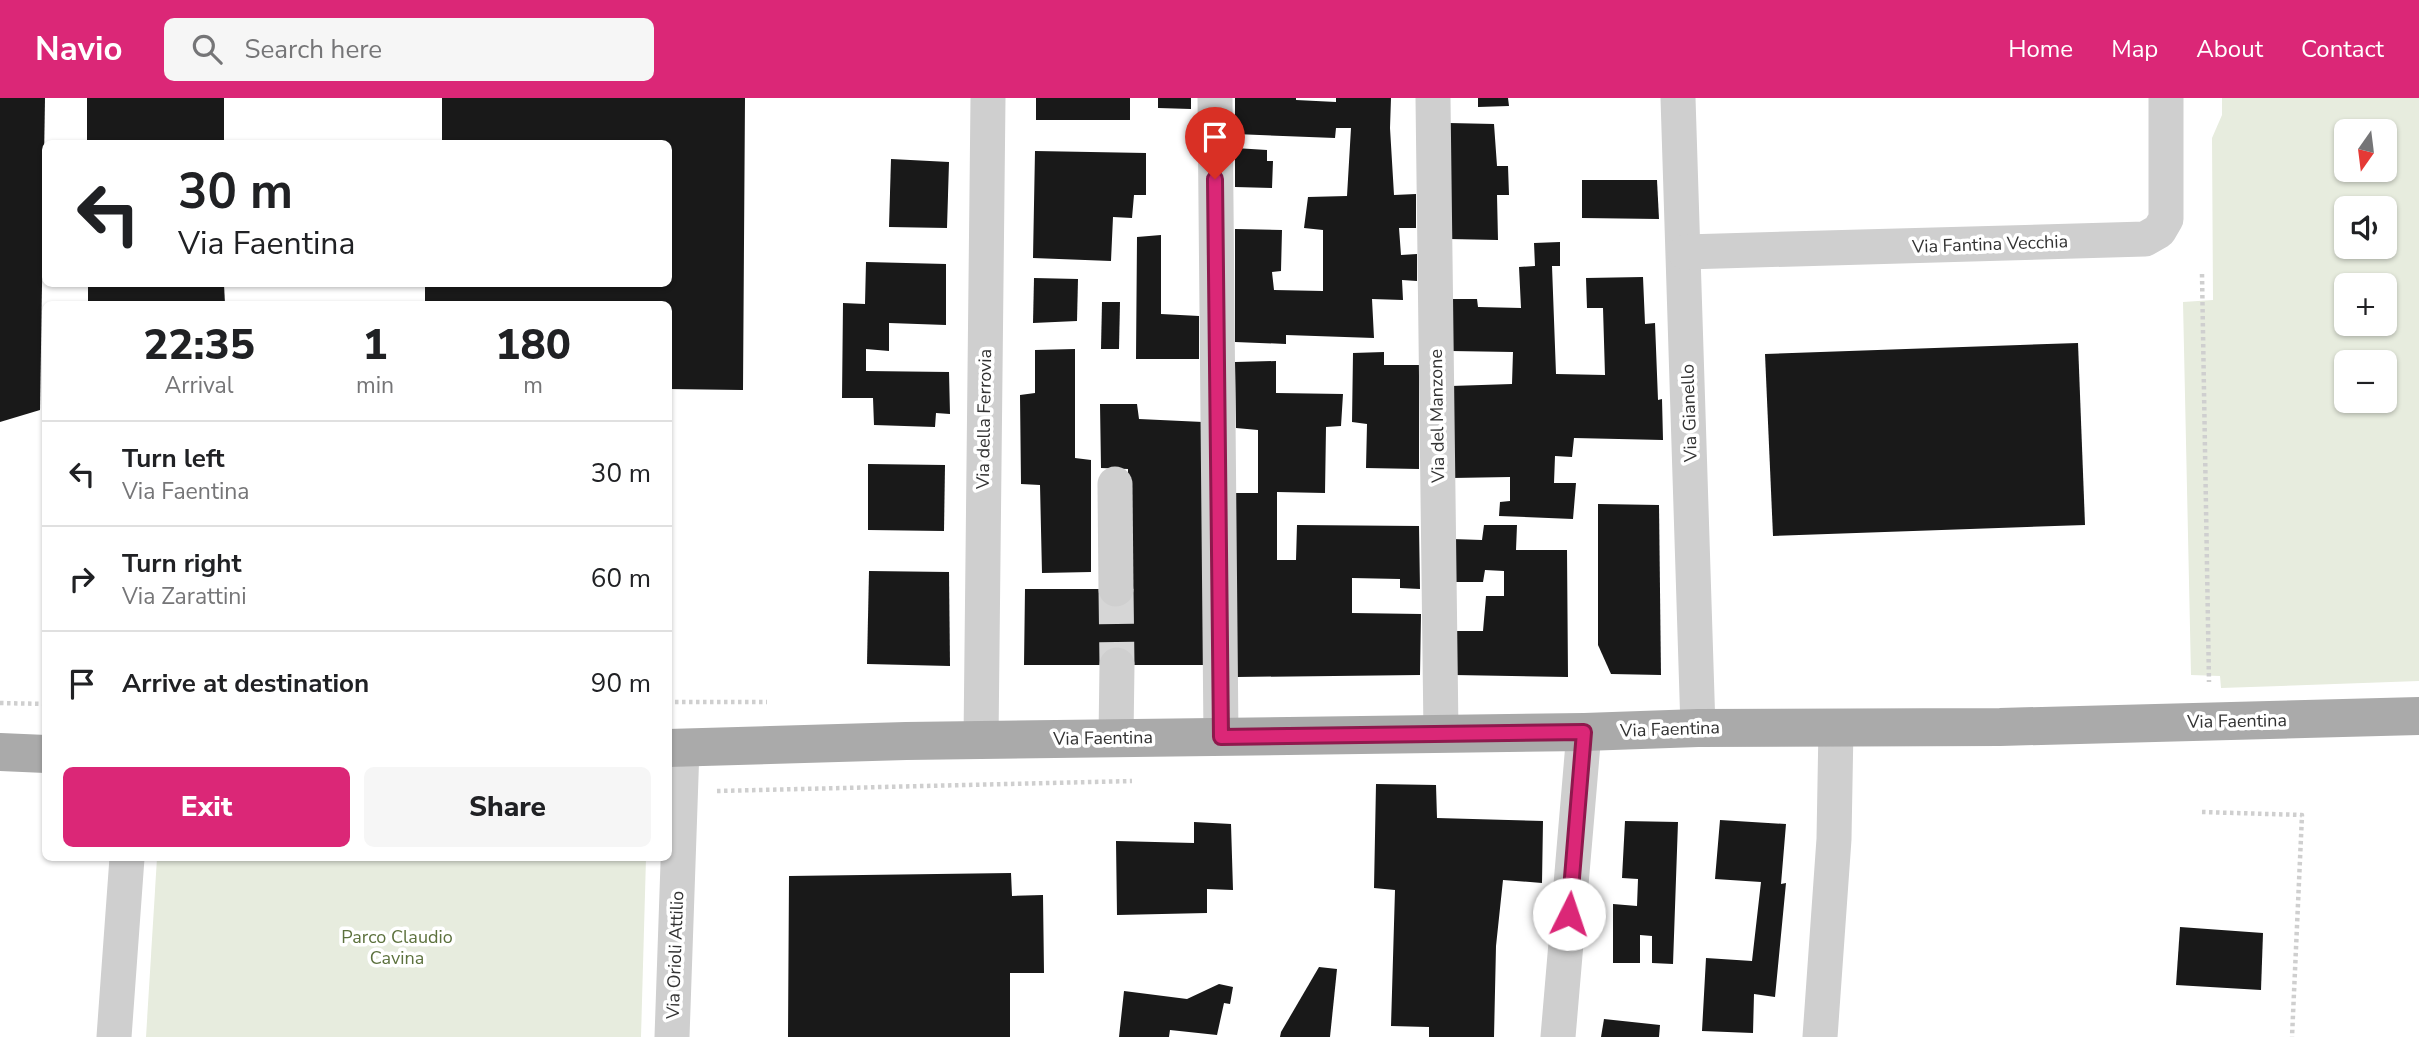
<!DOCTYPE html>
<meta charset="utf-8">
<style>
:root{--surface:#fff;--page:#f6f6f6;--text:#202124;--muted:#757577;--line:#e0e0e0;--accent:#db2777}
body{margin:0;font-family:"Nunito Sans",sans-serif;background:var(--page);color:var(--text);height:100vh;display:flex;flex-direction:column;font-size:26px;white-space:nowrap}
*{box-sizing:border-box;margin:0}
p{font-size:23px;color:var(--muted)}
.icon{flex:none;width:38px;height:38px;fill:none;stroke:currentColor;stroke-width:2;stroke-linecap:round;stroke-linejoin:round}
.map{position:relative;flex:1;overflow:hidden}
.details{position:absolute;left:42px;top:203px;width:630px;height:560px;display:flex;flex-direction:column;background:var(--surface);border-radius:10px;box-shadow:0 2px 5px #0004}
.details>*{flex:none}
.guide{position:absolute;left:42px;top:42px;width:630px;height:147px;border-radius:10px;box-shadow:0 2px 5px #0004;background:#fff;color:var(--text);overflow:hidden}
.needle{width:46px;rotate:194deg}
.controls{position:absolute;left:2334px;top:21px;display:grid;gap:14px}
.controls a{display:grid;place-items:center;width:63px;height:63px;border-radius:10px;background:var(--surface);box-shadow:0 2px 5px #0004;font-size:35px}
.pin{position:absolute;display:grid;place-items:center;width:60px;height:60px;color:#fff;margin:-72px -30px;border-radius:50% 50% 50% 0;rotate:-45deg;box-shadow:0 0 7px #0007}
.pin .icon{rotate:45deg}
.me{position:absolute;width:77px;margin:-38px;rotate:4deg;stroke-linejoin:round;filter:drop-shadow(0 0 5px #0008)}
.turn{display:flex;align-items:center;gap:24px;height:147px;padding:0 21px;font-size:32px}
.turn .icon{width:91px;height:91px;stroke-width:2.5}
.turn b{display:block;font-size:49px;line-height:60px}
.eta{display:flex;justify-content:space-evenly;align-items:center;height:119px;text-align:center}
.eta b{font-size:42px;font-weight:800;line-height:49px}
.action{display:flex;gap:14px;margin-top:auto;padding:14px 21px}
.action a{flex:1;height:80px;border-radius:10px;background:var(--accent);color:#fff;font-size:28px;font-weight:800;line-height:80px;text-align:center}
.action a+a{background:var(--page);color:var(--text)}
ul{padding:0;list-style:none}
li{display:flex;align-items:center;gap:21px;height:105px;padding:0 21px;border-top:2px solid var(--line)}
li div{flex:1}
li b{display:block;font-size:26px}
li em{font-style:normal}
header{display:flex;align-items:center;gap:42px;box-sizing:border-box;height:98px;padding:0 35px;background:var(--accent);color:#fff}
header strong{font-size:33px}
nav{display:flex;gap:38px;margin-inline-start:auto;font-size:24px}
.search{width:490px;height:63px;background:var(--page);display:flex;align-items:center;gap:18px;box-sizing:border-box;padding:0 24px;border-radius:10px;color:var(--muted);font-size:26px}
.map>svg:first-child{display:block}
.green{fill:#e7ecde;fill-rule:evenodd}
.building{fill:#191919}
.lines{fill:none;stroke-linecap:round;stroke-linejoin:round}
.minor-tunnel{stroke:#d6d6d6;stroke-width:35;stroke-dasharray:35 18;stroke-linecap:butt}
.path{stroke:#cfcfcf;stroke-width:4.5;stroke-dasharray:3.5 3.5;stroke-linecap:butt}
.minor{stroke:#cfcfcf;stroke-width:35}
.primary{stroke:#aaa;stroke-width:38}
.route-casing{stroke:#8e194d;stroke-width:18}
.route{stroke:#db2777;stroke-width:12}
.labels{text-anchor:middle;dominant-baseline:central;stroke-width:7;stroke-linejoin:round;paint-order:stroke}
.street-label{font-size:18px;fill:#323232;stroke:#fff}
.park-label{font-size:18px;fill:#5c713d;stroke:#fff}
</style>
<header>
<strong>Navio</strong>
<div class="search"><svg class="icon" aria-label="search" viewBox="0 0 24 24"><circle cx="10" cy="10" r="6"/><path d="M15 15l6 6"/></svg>Search here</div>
<nav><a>Home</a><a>Map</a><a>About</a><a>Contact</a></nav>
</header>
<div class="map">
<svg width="2419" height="939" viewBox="0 0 2419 939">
<rect width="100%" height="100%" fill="#fff"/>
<g class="green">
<path d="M2222,0H2419V583L2221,590L2220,578L2191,577L2183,204L2213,202L2212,40L2222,17ZM2385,33V72H2347V33ZM2385,110V149H2347V110ZM2385,187V226H2347V187ZM2385,264V303H2347V264Z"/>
<polygon points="157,760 646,760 641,939 146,939"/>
</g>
<g class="building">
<polygon points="0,0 45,0 40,312 0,324"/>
<rect x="87" y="0" width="137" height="46"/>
<polygon points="442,0 745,0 743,292 668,291 668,206 425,206 425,186 668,186 668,46 442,46"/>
<rect x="1036" y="0" width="94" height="22"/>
<polygon points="1158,0 1191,0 1191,11 1158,10"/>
<polygon points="1235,0 1296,0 1296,2 1336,4 1336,0 1391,0 1390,30 1394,97 1416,96 1416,130 1399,130 1401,157 1417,156 1417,183 1402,182 1403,202 1372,201 1374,240 1286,237 1286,246 1235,244 1235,131 1282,132 1281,173 1272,174 1274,192 1323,193 1323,132 1304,130 1308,99 1347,98 1351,30 1336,30 1335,40 1235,36"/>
<polygon points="1478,0 1508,0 1509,8 1478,9"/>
<polygon points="1449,25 1494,26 1497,68 1508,68 1509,97 1497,97 1498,142 1450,141"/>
<polygon points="1235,50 1267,52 1267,63 1273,63 1272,90 1235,89"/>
<polygon points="1035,53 1146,55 1146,97 1134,97 1132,120 1113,119 1111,163 1033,160"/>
<polygon points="891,61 949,64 947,130 889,129"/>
<polygon points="1582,82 1657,82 1659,121 1582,120"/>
<polygon points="1161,137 1161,216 1199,218 1199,261 1136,261 1137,139"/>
<polygon points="1560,144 1560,168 1552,168 1556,276 1605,277 1603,210 1587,210 1586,180 1643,179 1645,226 1655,225 1658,302 1662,301 1663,342 1574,340 1572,359 1555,358 1554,385 1576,385 1573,421 1499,418 1500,404 1510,403 1510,379 1452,380 1451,288 1512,286 1513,254 1451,253 1451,201 1477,201 1478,209 1521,210 1519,169 1535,168 1534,145"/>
<polygon points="866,164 946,166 946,227 889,225 889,253 866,251 866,273 949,274 950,316 936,315 935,329 874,327 873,300 842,300 843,205 865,206"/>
<polygon points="1034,180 1078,181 1077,223 1033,225"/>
<polygon points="88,186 224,186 225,206 88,206"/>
<polygon points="1102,204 1120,204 1119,251 1101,251"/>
<polygon points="2078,245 2085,427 1773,438 1765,256"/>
<polygon points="1075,251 1075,360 1091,362 1091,474 1042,475 1040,387 1021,386 1020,297 1035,295 1035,252"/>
<polygon points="1384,254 1384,267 1419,267 1419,371 1366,370 1367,326 1352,324 1353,255"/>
<polygon points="1276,263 1276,295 1343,296 1341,328 1326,329 1325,395 1277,394 1277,462 1296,462 1297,427 1419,428 1420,491 1400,490 1400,481 1352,480 1352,515 1421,516 1420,577 1236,579 1235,395 1258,395 1258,332 1236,330 1235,264"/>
<polygon points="1100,306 1137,306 1139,321 1203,324 1205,567 1024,567 1025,491 1128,491 1128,371 1101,370"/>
<polygon points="868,366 945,367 944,433 868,432"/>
<polygon points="1598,406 1659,407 1661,577 1611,576 1598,547"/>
<polygon points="1484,427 1517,427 1516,452 1567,452 1568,579 1454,577 1454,533 1483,533 1486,498 1504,498 1504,473 1485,472 1483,484 1453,484 1452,441 1482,442"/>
<polygon points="869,473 949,474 950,568 867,566"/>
<polygon points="1376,686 1436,687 1437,720 1543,723 1542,785 1503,782 1496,848 1494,939 1429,939 1429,929 1391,928 1395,792 1374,790"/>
<polygon points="1720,722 1786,726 1781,786 1786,785 1775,899 1754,896 1753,935 1702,933 1706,860 1752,863 1761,784 1715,781"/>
<polygon points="1625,723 1678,724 1673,866 1652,865 1652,838 1640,837 1640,865 1613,865 1613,806 1637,808 1638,781 1622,780"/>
<polygon points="1194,724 1231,726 1233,792 1207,791 1207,815 1117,817 1116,743 1194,745"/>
<polygon points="1011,775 1012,798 1043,797 1044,875 1010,875 1010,939 788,939 789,778"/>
<polygon points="2180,829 2263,835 2261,892 2176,887"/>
<polygon points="1319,869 1337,871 1330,939 1280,939 1281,934"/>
<polygon points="1219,886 1233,889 1230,906 1224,905 1217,937 1170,932 1169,939 1119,939 1124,893 1187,901"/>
<polygon points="1604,921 1660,927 1659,939 1601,939"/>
</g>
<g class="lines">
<polyline class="minor-tunnel" points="1116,491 1117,567"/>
<g class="path">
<polyline points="2202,176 2209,584"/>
<polyline points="668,604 767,604"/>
<polyline points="0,605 46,606"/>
<polyline points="717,693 1132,683"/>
<polyline points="2202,714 2302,717 2292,939"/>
</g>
<g class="minor">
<polyline points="1215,0 1221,639"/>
<polyline points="1433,0 1441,635"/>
<polyline points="1678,0 1698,630"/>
<polyline points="1685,154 2145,141 2159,133 2166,121 2166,0"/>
<polyline points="1115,386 1116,491"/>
<polyline points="1116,639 1117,567"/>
<polyline points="981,643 988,0"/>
<polyline points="114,939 127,760"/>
<polyline points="672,939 682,650"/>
<polyline points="1558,939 1584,634"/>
<polyline points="1820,939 1834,741 1836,629"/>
</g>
<g class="primary">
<polyline points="668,650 906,643 1584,634 1698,630 2000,629 2419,618"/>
<polyline points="0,654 46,656"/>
</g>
</g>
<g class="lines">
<g class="route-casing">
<polyline id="route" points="1215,81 1221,639 1584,634 1569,816"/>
</g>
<use href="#route" class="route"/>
</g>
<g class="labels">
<g class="street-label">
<text transform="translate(1990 146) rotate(-2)">Via Fantina Vecchia</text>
<text transform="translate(1689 315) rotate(-92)">Via Gianello</text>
<text transform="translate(1437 318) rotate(-91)">Via del Manzone</text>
<text transform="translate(984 321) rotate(-89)">Via della Ferrovia</text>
<text transform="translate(2237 623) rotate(-1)">Via Faentina</text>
<text transform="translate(1670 631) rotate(-2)">Via Faentina</text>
<text transform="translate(1103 640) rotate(-1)">Via Faentina</text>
<text transform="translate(675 857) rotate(-88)">Via Orioli Attilio</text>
</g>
<g class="park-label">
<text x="397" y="839">Parco Claudio<tspan x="397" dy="21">Cavina</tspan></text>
</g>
</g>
</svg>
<div class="controls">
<a><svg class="needle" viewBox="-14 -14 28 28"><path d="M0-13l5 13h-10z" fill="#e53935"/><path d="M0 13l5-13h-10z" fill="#757577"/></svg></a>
<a><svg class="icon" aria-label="sound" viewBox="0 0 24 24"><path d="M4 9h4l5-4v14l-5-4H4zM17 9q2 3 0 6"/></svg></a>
<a>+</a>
<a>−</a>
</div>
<div class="pin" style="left:1215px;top:81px;background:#d93025"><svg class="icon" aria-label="arrive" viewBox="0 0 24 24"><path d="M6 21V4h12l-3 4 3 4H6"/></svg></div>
<svg class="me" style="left:1569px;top:816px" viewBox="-20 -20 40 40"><circle r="19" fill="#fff"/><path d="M0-13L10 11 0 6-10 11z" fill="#db2777"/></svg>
<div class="guide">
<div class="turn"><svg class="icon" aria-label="left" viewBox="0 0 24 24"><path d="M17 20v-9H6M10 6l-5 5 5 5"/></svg><div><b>30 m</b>Via Faentina</div></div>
</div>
<section class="details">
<div class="eta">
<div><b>22:35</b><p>Arrival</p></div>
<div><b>1</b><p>min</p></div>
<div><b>180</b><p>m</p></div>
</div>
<ul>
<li><svg class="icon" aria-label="left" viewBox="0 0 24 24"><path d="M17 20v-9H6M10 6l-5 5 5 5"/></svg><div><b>Turn left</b><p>Via Faentina</p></div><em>30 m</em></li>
<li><svg class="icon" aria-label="right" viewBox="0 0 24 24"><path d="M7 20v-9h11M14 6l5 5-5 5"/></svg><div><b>Turn right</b><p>Via Zarattini</p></div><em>60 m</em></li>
<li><svg class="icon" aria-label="arrive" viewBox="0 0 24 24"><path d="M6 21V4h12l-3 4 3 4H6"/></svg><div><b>Arrive at destination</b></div><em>90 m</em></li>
</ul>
<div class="action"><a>Exit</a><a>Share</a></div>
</section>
</div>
